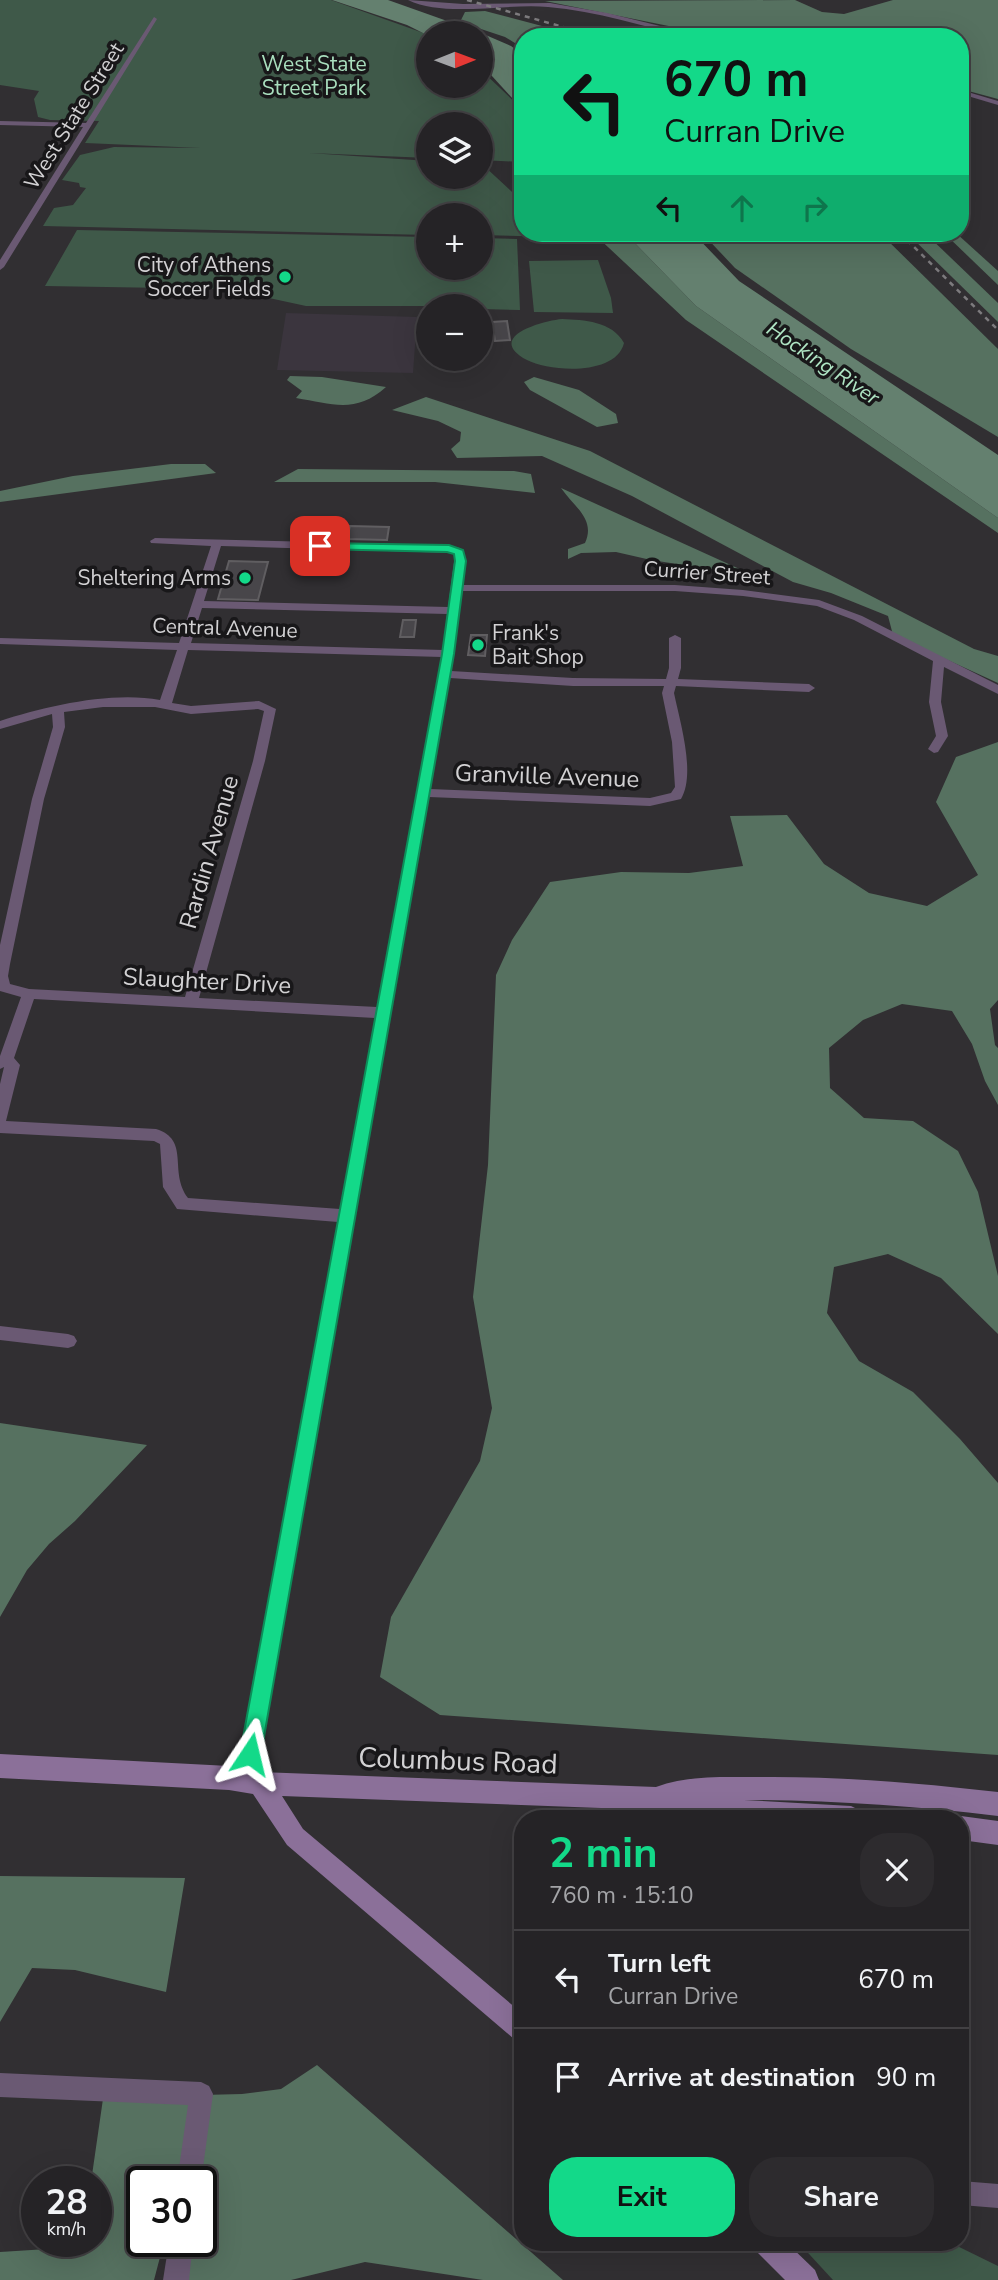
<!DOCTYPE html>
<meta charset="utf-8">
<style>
:root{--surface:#252326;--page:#2d2b2e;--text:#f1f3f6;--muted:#a3a4a7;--line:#424043;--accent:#13d989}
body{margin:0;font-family:"Nunito Sans",sans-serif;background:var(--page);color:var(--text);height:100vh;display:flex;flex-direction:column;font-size:26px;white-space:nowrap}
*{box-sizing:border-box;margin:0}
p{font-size:23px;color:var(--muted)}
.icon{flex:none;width:38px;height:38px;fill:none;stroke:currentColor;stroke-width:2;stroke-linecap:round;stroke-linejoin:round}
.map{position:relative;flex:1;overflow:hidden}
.details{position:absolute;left:514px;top:1810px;width:455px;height:441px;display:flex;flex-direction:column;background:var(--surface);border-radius:28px;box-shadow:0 7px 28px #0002,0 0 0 2px var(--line)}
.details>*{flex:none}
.guide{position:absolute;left:514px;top:28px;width:455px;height:214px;border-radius:28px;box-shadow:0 7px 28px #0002,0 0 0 2px var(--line);background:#13d989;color:#111;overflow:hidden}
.needle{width:46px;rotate:89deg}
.tools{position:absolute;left:416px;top:21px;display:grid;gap:14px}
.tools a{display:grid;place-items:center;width:77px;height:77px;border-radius:50%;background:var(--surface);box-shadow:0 7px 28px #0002,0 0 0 2px var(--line);font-size:35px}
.speed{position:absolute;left:21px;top:2166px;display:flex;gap:14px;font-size:35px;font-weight:700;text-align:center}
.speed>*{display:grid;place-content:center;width:91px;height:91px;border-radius:50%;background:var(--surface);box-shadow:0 7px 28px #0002,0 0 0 2px var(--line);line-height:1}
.speed small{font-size:18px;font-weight:400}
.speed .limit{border:4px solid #111;border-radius:10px;background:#fff;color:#111}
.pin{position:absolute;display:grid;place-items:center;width:60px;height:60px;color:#fff;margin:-30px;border-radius:14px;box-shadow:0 4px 10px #0006}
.me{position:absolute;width:77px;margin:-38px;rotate:10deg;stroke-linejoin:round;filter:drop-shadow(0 0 5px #0008)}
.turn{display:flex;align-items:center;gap:24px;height:147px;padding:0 35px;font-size:32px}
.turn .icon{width:91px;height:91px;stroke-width:2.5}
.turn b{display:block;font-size:49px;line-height:60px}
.lanes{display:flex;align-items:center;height:66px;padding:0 35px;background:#0003;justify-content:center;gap:35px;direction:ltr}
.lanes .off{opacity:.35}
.round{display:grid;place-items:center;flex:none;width:74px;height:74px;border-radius:28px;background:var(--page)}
.head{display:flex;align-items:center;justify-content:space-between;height:119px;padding:0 35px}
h1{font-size:42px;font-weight:700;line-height:52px;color:var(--accent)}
.button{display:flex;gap:14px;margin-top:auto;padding:14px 35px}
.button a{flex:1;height:80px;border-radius:28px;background:var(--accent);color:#111;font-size:28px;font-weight:700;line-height:80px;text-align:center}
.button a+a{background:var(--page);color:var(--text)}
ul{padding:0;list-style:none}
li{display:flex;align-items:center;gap:21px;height:98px;padding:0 35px;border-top:2px solid var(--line)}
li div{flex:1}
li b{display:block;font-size:26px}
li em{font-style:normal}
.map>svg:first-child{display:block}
.built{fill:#3b353e}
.green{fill:#3f5949}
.forest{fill:#567160}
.water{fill:#64806f}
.building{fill:#48464a;stroke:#605e61;stroke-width:2}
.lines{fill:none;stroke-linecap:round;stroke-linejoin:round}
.street{fill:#6a5973;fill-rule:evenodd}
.secondary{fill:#8b7099;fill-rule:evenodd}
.rail{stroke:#7d7b7e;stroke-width:2.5;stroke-dasharray:5 5;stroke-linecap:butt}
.route{fill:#13d989;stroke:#0c8d59;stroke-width:2}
.poi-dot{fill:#13d989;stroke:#181719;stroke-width:2.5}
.labels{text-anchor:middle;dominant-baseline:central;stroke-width:7;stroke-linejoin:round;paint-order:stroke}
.far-park-label{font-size:21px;fill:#a9dfbe;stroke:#181719}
.far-street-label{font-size:21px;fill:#d2d1d3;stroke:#181719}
.far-poi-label{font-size:21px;fill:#d2d1d3;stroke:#181719;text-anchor:end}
.far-water-label{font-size:21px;font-style:italic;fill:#afe5c4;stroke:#181719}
.street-label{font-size:24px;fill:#d2d1d3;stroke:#181719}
.near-street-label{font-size:28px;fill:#d2d1d3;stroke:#181719}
</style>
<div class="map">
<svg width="998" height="2280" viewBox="0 0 998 2280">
<rect width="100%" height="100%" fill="#312f32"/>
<polygon class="built" points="286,313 417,317 413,373 277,370"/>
<g class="green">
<polygon points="0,0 331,0 429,35 429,86 481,86 481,70 523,110 523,162 481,160 481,124 429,124 429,158 309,153 429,161 429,177 481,177 483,165 523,202 523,233 556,233 561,237 481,235 481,215 429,215 429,235 43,226 54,208 73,205 86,188 80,187 79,183 62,180 80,155 114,147 201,148 85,143 99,121 50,120 38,117 34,99 39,91 0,85"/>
<polygon points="77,230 429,237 429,268 481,268 481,238 517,239 520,310 481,309 481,306 306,306 227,289 45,286"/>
<polygon points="598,260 611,298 613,313 534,312 529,261"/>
<path d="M562,319C584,320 612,321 624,343C616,376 550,372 527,360C484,337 542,321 562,319Z"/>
<polygon points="798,2242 949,2242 998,2266 998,2280 833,2280"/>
</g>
<g class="forest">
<polygon points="795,0 822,12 844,14 893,0 998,0 998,99 961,89 961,37 723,37 545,1"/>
<polygon points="485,11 542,26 564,37 523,37 523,48 505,37 460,22 465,12"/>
<polygon points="593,233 625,233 696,306 998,518 998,533 686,320"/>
<polygon points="702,233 880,233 998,349 998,437 851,349 735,268"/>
<polygon points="907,233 925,233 998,303 998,322"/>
<polygon points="944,233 956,233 998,271 998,285"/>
<path d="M290,376L322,377L386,387C356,414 333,404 296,398L302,391L287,380Z"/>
<polygon points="534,377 579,390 616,414 618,423 597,427 530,390 524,382"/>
<polygon points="426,397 590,451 974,649 998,656 998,683 893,635 888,616 831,593 793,582 632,496 542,456 457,458 451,449 460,441 461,432 438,421 392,410"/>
<polygon points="171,464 205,464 216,473 0,502 0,491 73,476"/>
<polygon points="298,469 514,471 531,474 535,493 435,482 274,482"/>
<path d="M561,488L755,576L651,560L616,552L581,553L568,559V549L585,543C596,519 574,507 561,488Z"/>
<polygon points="998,742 998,1000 990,1009 995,1045 998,1048 998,1105 985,1081 972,1044 952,1011 902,1004 863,1020 829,1048 830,1088 864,1118 913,1121 958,1151 978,1192 998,1276 998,1334 941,1278 888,1254 834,1267 827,1313 859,1361 913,1392 960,1439 998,1483 998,1755 440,1715 380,1677 391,1617 480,1461 492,1408 473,1297 488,1165 496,975 512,940 550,882 621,872 689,873 743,866 730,816 787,815 824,864 869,893 927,906 978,875 936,802 956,757"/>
<polygon points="0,1423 147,1445 75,1521 49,1544 27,1570 0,1617"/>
<polygon points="0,1876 185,1878 166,1992 75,1970 32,1968 0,2022"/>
<polygon points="317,2065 563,2280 483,2280 365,2262 291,2280 181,2280 187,2242 201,2242 201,2182 142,2182 142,2242 164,2242 154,2280 0,2280 0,2252 63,2248 67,2242 96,2242 96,2182 91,2182 105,2085 202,2095 242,2094 281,2089"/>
</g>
<g class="water">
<polygon points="332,0 388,0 481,33 429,33 429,36 407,25"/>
<polygon points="481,33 511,46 523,55 523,110 481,64"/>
<polygon points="625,233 693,233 739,281 998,455 998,518 696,306"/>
</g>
<g class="building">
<polygon points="507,321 510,340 495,341 492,322"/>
<polygon points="350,526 389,527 387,540 347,539"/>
<polygon points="229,561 268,562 258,600 218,599"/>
<polygon points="403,620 416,620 414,637 400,637"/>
<polygon points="471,635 487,635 485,656 468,655"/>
</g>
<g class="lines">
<g class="street">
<path d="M408,0L463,4L550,3L607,13L705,37H691C644,27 597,11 548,7C506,3 445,18 408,0Z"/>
<polygon points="154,17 157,19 4,267 0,270 0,260 83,127 0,125 0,121 86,123"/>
<polygon points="961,90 998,101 998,105 961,94"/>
<path d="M155,538L442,545L460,548L465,555L462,585H675L743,590L819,600L862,616L998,685V694L944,667L941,702L948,736L938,752L934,753L928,749L936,736L929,702L933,661L854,620L817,606L743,596L675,591H461L451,671L573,678L666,679L669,668V638L675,635L681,638V668L678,679L809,684L815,688L809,692L676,686L674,693C680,722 696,774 681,799L650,806L429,797L260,1754L271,1784L267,1791L260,1795L253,1791L240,1754L338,1222L177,1209L163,1187L160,1144L154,1141L0,1133V1084L4,1067L0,1069V1056L21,997L0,991V945L32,799L53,727L52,714L0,729V721C46,706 112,691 160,700L177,650L0,644V638L179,643L211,546L151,543L150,541ZM221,546L453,553L455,555L448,607L204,601ZM202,608L447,614L443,650L191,643ZM188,650L442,657L377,1007L199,998L265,761L276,709L259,701L191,706L172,703ZM450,678L573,686H664L662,693L672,742L675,787L671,793L650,798L430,789ZM103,707H155L191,714L258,709L264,711L253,761L185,997L29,989L10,984L8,976L10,964L44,799L65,727L64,712ZM34,999L375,1018L340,1209L188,1198C168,1171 191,1140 156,1129L6,1121L20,1065L14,1058Z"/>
<polygon points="0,1326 68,1334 74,1336 77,1341 74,1346 68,1348 0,1340"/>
<polygon points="0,2073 201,2082 209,2086 213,2094 201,2182 177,2182 188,2105 0,2097"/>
<polygon points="961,2181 998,2184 998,2208 961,2205"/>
<polygon points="169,2242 193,2242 189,2280 163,2280"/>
</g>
<g class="secondary">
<path d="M0,1754L229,1766L260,1772L656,1787C688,1775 724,1777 757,1777C838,1776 918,1783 998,1792V1816C913,1806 829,1800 744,1800L851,1806L859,1810L863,1818H689L654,1810L282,1796L303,1829L523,2014V2043L514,2039L287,1845L253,1794L229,1790L0,1778Z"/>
<polygon points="961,1816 998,1821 998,1845 961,1840 961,1818 956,1818"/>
<polygon points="753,2242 786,2242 815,2270 819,2280 785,2280 757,2252"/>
</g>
<g class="rail">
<polyline points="467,0 599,37"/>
<polyline points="900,233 998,330"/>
</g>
</g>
<polygon class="route" points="316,543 449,545 463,550 466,561 454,654 261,1754 258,1762 250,1765 243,1762 240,1754 442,654 455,561 454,554 447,552 320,549 314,546"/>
<g class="poi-dot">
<circle cx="285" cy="277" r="7"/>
<circle cx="245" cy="578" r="7"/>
<circle cx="478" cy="645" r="7"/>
</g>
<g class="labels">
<g class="far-park-label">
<text x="314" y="64">West State<tspan x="314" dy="24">Street Park</tspan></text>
</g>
<g class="far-street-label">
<text transform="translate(74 116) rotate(-58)">West State Street</text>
<text transform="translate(707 573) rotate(4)">Currier Street</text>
<text transform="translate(225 628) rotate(2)">Central Avenue</text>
</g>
<g class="far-poi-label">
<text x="271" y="265">City of Athens<tspan x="271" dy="24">Soccer Fields</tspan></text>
<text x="231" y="578">Sheltering Arms</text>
<text x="492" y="633" text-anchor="start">Frank's<tspan x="492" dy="24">Bait Shop</tspan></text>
</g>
<g class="far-water-label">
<text transform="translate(823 363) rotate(34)">Hocking River</text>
</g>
<g class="street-label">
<text transform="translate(547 776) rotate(2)">Granville Avenue</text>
<text transform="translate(209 852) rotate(-74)">Rardin Avenue</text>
<text transform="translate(207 981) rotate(3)">Slaughter Drive</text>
</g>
<g class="near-street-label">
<text transform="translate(458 1761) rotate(2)">Columbus Road</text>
</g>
</g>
</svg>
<div class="tools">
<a><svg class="needle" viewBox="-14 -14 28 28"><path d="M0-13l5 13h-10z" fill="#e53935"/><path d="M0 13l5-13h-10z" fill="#a3a4a7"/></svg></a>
<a><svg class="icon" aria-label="layers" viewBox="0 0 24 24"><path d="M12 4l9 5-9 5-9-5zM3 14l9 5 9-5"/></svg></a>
<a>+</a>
<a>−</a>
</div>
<div class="speed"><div>28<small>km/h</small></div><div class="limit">30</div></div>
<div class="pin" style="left:320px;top:546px;background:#d93025"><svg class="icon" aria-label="arrive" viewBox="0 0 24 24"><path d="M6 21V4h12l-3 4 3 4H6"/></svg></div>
<svg class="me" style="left:250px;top:1754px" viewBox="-20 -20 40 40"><path d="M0-17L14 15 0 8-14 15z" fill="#13d989" stroke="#fff" stroke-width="4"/></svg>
<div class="guide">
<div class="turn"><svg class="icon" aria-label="left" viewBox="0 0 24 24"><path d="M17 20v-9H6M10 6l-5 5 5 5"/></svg><div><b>670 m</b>Curran Drive</div></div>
<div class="lanes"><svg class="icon" aria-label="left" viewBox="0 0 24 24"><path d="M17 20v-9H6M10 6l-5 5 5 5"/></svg><svg class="icon off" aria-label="ahead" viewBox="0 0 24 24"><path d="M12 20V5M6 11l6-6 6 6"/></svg><svg class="icon off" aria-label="right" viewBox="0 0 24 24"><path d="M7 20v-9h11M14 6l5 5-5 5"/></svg></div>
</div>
<section class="details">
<div class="head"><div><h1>2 min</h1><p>760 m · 15:10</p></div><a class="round"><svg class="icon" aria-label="close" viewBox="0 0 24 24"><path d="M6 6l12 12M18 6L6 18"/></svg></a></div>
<ul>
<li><svg class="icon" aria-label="left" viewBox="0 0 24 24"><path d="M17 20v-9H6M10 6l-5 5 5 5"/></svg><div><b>Turn left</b><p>Curran Drive</p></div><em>670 m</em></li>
<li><svg class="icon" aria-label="arrive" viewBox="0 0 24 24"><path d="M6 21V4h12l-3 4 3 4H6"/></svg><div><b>Arrive at destination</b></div><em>90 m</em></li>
</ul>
<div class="button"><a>Exit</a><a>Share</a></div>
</section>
</div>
